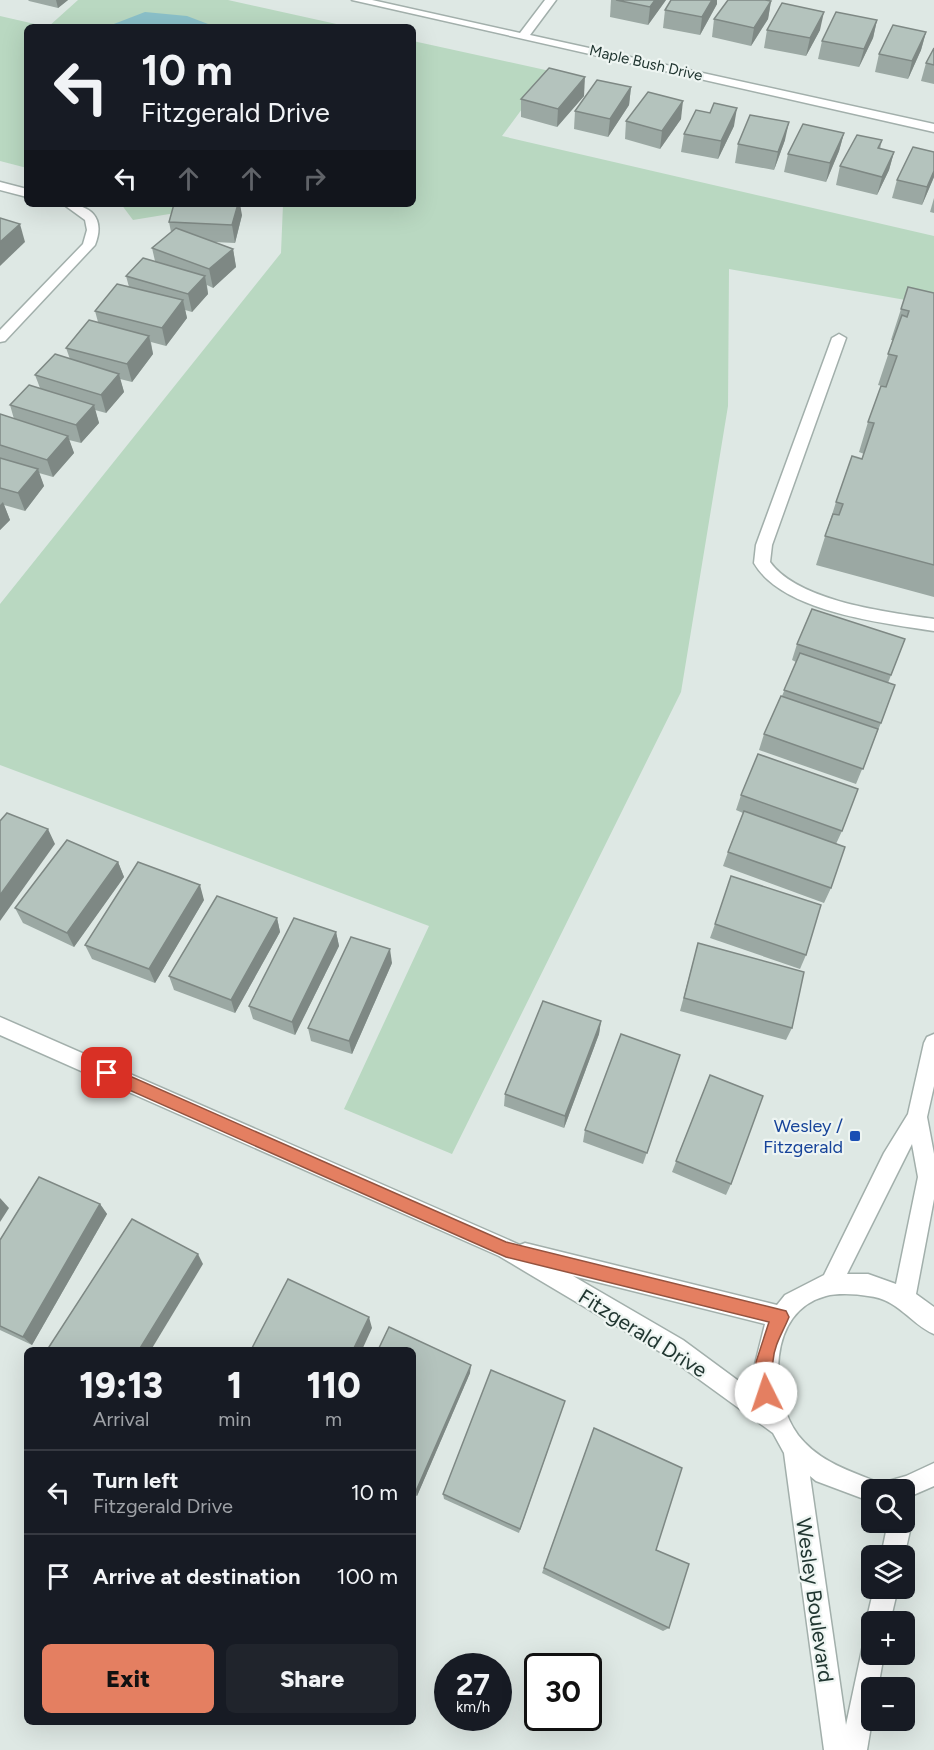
<!DOCTYPE html>
<meta charset="utf-8">
<style>
:root{--surface:#171b24;--page:#20242c;--text:#f1f3f6;--muted:#9ea1a6;--line:#363941;--accent:#e47f61}
body{margin:0;font-family:Figtree,sans-serif;background:var(--page);color:var(--text);height:100vh;display:flex;flex-direction:column;font-size:22px;white-space:nowrap}
*{box-sizing:border-box;margin:0}
p{font-size:20px;color:var(--muted)}
.icon{flex:none;width:33px;height:33px;fill:none;stroke:currentColor;stroke-width:2;stroke-linecap:round;stroke-linejoin:round}
.map{position:relative;flex:1;overflow:hidden}
.side{position:absolute;left:24px;top:1347px;width:392px;height:378px;display:flex;flex-direction:column;background:var(--surface);border-radius:9px;box-shadow:0 6px 24px #0002}
.side>*{flex:none}
.guide{position:absolute;left:24px;top:24px;width:392px;height:183px;border-radius:9px;box-shadow:0 6px 24px #0002;background:#171b24;color:var(--text);overflow:hidden}
.fabs{position:absolute;left:861px;top:1479px;display:grid;gap:12px}
.fabs a{display:grid;place-items:center;width:54px;height:54px;border-radius:9px;background:var(--surface);box-shadow:0 6px 24px #0002;font-size:30px}
.speed{position:absolute;left:434px;top:1653px;display:flex;gap:12px;font-size:30px;font-weight:700;text-align:center}
.speed>*{display:grid;place-content:center;width:78px;height:78px;border-radius:50%;background:var(--surface);box-shadow:0 6px 24px #0002;line-height:1}
.speed small{font-size:15px;font-weight:400}
.speed .limit{border:3px solid #111;border-radius:9px;background:#fff;color:#111}
.pin{position:absolute;display:grid;place-items:center;width:51px;height:51px;color:#fff;margin:-26px;border-radius:12px;box-shadow:0 3px 9px #0006}
.me{position:absolute;width:66px;margin:-33px;rotate:356deg;stroke-linejoin:round;filter:drop-shadow(0 0 4px #0008)}
.turn{display:flex;align-items:center;gap:21px;height:126px;padding:0 18px;font-size:27px}
.turn .icon{width:78px;height:78px;stroke-width:2.5}
.turn b{display:block;font-size:42px;line-height:51px}
.lanes{display:flex;align-items:center;height:57px;padding:0 18px;background:#0003;justify-content:center;gap:30px;direction:ltr}
.lanes .off{opacity:.35}
.eta{display:flex;justify-content:space-evenly;align-items:center;height:102px;text-align:center}
.eta b{font-size:36px;font-weight:800;line-height:42px}
.primary-button{display:flex;gap:12px;margin-top:auto;padding:12px 18px}
.primary-button a{flex:1;height:69px;border-radius:9px;background:var(--accent);color:#111;font-size:24px;font-weight:800;line-height:69px;text-align:center}
.primary-button a+a{background:var(--page);color:var(--text)}
ul{padding:0;list-style:none}
li{display:flex;align-items:center;gap:18px;height:84px;padding:0 18px;border-top:2px solid var(--line)}
li div{flex:1}
li b{display:block;font-size:22px}
li em{font-style:normal}
.map>svg:first-child{display:block}
.green{fill:#b9d8c1}
.water{fill:#8bc0c9}
.lines{fill:none;stroke-linecap:round;stroke-linejoin:round}
.minor-casing{stroke:#a2afab;stroke-width:3}
.minor{fill:#fff;fill-rule:evenodd}
.wall{fill:#9ba8a3}
.shaded-wall{fill:#7e8884}
.building{fill:#b4c3bd;stroke:#7e8884;stroke-width:1.5}
.route{fill:#e47f61;stroke:#94533f;stroke-width:1.5}
.transit-dot{fill:#1a4fb4;stroke:#eef5f2;stroke-width:2}
.labels{text-anchor:middle;dominant-baseline:central;stroke-width:4.5;stroke-linejoin:round;paint-order:stroke}
.far-street-label{font-size:15px;fill:#213631;stroke:#eef5f2}
.transit-label{font-size:18px;fill:#164399;stroke:#eef5f2;text-anchor:end}
.near-street-label{font-size:21px;fill:#213631;stroke:#eef5f2}
</style>
<div class="map">
<svg width="934" height="1750" viewBox="0 0 934 1750">
<rect width="100%" height="100%" fill="#dee8e4"/>
<g class="green">
<polygon points="78,0 228,0 350,27 27,27 27,168 0,161 0,16 48,27"/>
<polygon points="413,41 550,71 502,136 934,236 934,305 729,269 728,406 681,692 452,1154 344,1109 429,926 0,765 0,604 281,253 283,204 412,204"/>
<polygon points="121,204 230,204 133,220"/>
</g>
<polygon class="water" points="145,12 187,16 208,24 207,27 106,27"/>
<g class="lines">
<g class="minor-casing">
<g id="minor">
<polygon points="352,0 372,0 520,33 545,0 556,0 530,35 934,124 934,132"/>
<polygon points="0,182 27,189 27,197 0,190"/>
<path d="M63,204C90,204 106,217 95,245L5,341L0,342V330L83,244L87,230L85,220Z"/>
<path d="M839,334L846,338L772,545L770,562C799,602 888,612 934,619V631C883,623 782,612 754,563L756,545L832,338Z"/>
<path d="M0,1017L520,1245L525,1243L777,1305L785,1295L824,1275L884,1153L908,1114L924,1043L927,1037L934,1034V1086L927,1117L934,1154V1199L916,1294L934,1307V1334C910,1324 899,1299 868,1296C856,1294 837,1293 826,1296C767,1311 769,1395 798,1435C819,1462 850,1471 880,1483L882,1488L885,1482L906,1476L934,1463V1486L904,1499V1490H872V1502L816,1481L810,1476L846,1725L863,1645L872,1642V1654H884L878,1688H872V1720L867,1750H824L784,1453L773,1433L667,1356L499,1256L0,1035ZM912,1144L918,1177L896,1284L868,1274H847ZM573,1276L765,1324L754,1368L759,1396L683,1340Z"/>
<polygon points="904,1512 908,1514 912,1522 904,1557 881,1556 888,1522 904,1522"/>
<polygon points="874,1588 898,1588 890,1622 872,1622 872,1631 866,1622"/>
</g>
</g>
<use href="#minor" class="minor"/>
</g>
<g class="wall">
<polygon points="28,0 68,0 58,8 29,1"/>
<polygon points="611,0 666,0 648,25 610,17"/>
<polygon points="671,0 717,0 717,4 700,35 663,28 665,10"/>
<polygon points="771,1 768,19 751,46 712,37 714,19"/>
<polygon points="877,20 873,38 859,67 818,59 822,41"/>
<polygon points="767,30 820,30 806,56 764,48"/>
<polygon points="926,32 921,50 908,79 875,72 879,54"/>
<polygon points="934,48 934,84 921,81 926,63"/>
<polygon points="631,87 629,105 608,137 574,129 575,111"/>
<polygon points="584,96 557,127 521,117 521,99"/>
<polygon points="681,119 660,149 625,139 626,121"/>
<polygon points="734,126 718,159 681,152 684,134"/>
<polygon points="844,133 839,151 826,182 784,172 788,154"/>
<polygon points="785,140 774,170 735,163 738,144"/>
<polygon points="882,140 880,149 894,152 889,170 877,195 836,185 840,166"/>
<polygon points="934,152 934,177 922,205 892,198 897,180"/>
<polygon points="934,198 934,213 930,212"/>
<polygon points="242,215 235,243 214,242 233,249 236,267 213,288 207,285 208,294 192,312 185,310 187,318 166,346 151,342 153,354 132,382 120,379 124,392 106,413 95,410 99,423 81,443 69,440 74,453 53,477 39,473 44,486 25,511 4,505 10,520 0,530 0,414 14,419 10,405 40,388 35,375 70,359 66,348 98,322 95,311 129,287 126,276 155,261 152,248 171,232 169,222"/>
<polygon points="934,293 934,597 816,565 836,502 862,459 864,454 859,452 868,422 886,387 878,385 893,340 891,340 901,309"/>
<polygon points="905,639 888,683 881,723 856,784 759,750 764,734 782,696 796,662 792,660 797,644"/>
<polygon points="741,795 842,831 836,844 831,888 824,903 723,866 728,852 743,813 736,810"/>
<polygon points="118,862 124,877 74,947 23,923 15,908"/>
<polygon points="204,900 155,983 92,959 85,945"/>
<polygon points="277,918 280,932 235,1013 174,990 169,976"/>
<polygon points="715,924 806,955 800,969 710,938"/>
<polygon points="336,932 339,946 295,1035 253,1019 249,1006"/>
<polygon points="698,943 792,1028 786,1040 680,1011"/>
<polygon points="392,963 352,1054 311,1041 308,1028"/>
<polygon points="601,1021 599,1034 564,1128 504,1106 505,1094"/>
<polygon points="680,1055 643,1164 583,1142 585,1130"/>
<polygon points="710,1075 731,1184 726,1195 672,1172"/>
<polygon points="100,1204 107,1214 32,1345 0,1330 0,1240"/>
<polygon points="412,1350 470,1373 417,1496 412,1494"/>
<polygon points="565,1401 519,1533 444,1499 443,1494"/>
<polygon points="594,1428 656,1550 669,1628 663,1631 542,1573"/>
</g>
<g class="shaded-wall">
<polygon points="56,0 68,0 58,8"/>
<polygon points="655,0 666,0 648,25 650,7"/>
<polygon points="712,0 717,0 717,4 700,35 702,17"/>
<polygon points="771,1 768,19 751,46 754,28"/>
<polygon points="824,12 820,30 806,56 810,38"/>
<polygon points="877,20 873,38 859,67 864,49"/>
<polygon points="926,32 921,50 908,79 912,61"/>
<polygon points="585,77 584,96 557,127 558,109"/>
<polygon points="631,87 629,105 608,137 610,119"/>
<polygon points="683,101 681,119 660,149 662,131"/>
<polygon points="737,108 734,126 718,159 721,141"/>
<polygon points="789,122 785,140 774,170 778,152"/>
<polygon points="844,133 839,151 826,182 830,163"/>
<polygon points="894,152 889,170 877,195 882,177"/>
<polygon points="934,171 934,177 922,205 927,187"/>
<polygon points="238,204 240,204 242,215 235,243 232,225"/>
<polygon points="20,224 25,242 0,266 0,242"/>
<polygon points="233,249 236,267 213,288 209,269"/>
<polygon points="205,276 208,294 192,312 188,294"/>
<polygon points="183,300 187,318 166,346 162,328"/>
<polygon points="149,336 153,354 132,382 127,364"/>
<polygon points="119,374 124,392 106,413 101,395"/>
<polygon points="94,405 99,423 81,443 76,425"/>
<polygon points="68,436 74,453 53,477 47,460"/>
<polygon points="38,469 44,486 25,511 18,493"/>
<polygon points="3,502 10,520 0,530 0,505"/>
<polygon points="48,829 55,844 0,921 0,895"/>
<polygon points="118,862 124,877 74,947 67,933"/>
<polygon points="200,885 204,900 155,983 149,969"/>
<polygon points="277,918 280,932 235,1013 231,1000"/>
<polygon points="336,932 339,946 295,1035 292,1022"/>
<polygon points="390,949 392,963 352,1054 349,1041"/>
<polygon points="601,1021 599,1034 564,1128 565,1116"/>
<polygon points="0,1198 9,1208 0,1222"/>
<polygon points="100,1204 107,1214 32,1345 23,1337"/>
<polygon points="198,1254 203,1264 151,1350 139,1350"/>
<polygon points="369,1317 372,1328 362,1350 353,1350"/>
<polygon points="471,1365 470,1373 417,1496 416,1491"/>
</g>
<g class="building">
<polygon points="616,0 655,0 650,7"/>
<polygon points="671,0 712,0 702,17 665,10"/>
<polygon points="728,0 765,0 771,1 754,28 714,19"/>
<polygon points="782,3 824,12 810,38 767,30"/>
<polygon points="836,12 877,20 864,49 822,41"/>
<polygon points="893,25 926,32 912,61 879,54"/>
<polygon points="934,48 934,65 926,63"/>
<polygon points="549,68 585,77 558,109 521,99"/>
<polygon points="597,80 631,87 610,119 575,111"/>
<polygon points="648,92 683,101 662,131 626,121"/>
<polygon points="714,103 737,108 721,141 684,134 696,110 710,113"/>
<polygon points="750,115 789,122 778,152 738,144"/>
<polygon points="803,124 844,133 830,163 788,154"/>
<polygon points="857,135 882,140 878,148 894,152 882,177 840,166"/>
<polygon points="913,147 934,152 934,171 927,187 897,180"/>
<polygon points="174,204 238,204 232,225 169,222"/>
<polygon points="0,218 20,224 0,242"/>
<polygon points="176,228 233,249 209,269 152,248"/>
<polygon points="143,258 205,276 188,294 126,276"/>
<polygon points="117,284 183,300 162,328 95,311"/>
<polygon points="908,287 934,293 934,565 825,536 833,514 839,515 843,504 836,502 852,456 862,459 874,423 868,422 881,386 886,387 897,356 888,354 902,315 907,317 909,311 901,309"/>
<polygon points="89,320 149,336 127,364 66,348"/>
<polygon points="55,354 119,374 101,395 35,375"/>
<polygon points="29,385 94,405 76,425 10,405"/>
<polygon points="0,414 68,436 47,460 0,445"/>
<polygon points="0,458 38,469 18,493 0,488"/>
<polygon points="812,609 905,639 891,675 797,644"/>
<polygon points="800,653 895,685 881,723 784,690"/>
<polygon points="781,696 878,729 863,769 764,734"/>
<polygon points="758,754 858,789 842,831 741,795"/>
<polygon points="744,811 845,847 831,888 728,852"/>
<polygon points="7,813 48,829 0,895 0,821"/>
<polygon points="67,840 118,862 67,933 15,908"/>
<polygon points="138,862 200,885 149,969 85,945"/>
<polygon points="731,876 821,905 806,955 715,924"/>
<polygon points="217,896 277,918 231,1000 169,976"/>
<polygon points="294,918 336,932 292,1022 249,1006"/>
<polygon points="351,937 390,949 349,1041 308,1028"/>
<polygon points="698,943 804,972 792,1028 684,998"/>
<polygon points="543,1001 601,1021 565,1116 505,1094"/>
<polygon points="621,1034 680,1055 647,1153 585,1130"/>
<polygon points="710,1075 763,1096 731,1184 676,1161"/>
<polygon points="39,1177 100,1204 23,1337 0,1326 0,1240"/>
<polygon points="132,1219 198,1254 139,1350 47,1350"/>
<polygon points="288,1279 369,1317 353,1350 251,1350"/>
<polygon points="389,1327 471,1365 416,1491 412,1489 412,1350 378,1350"/>
<polygon points="491,1370 565,1401 520,1529 443,1494"/>
<polygon points="594,1428 682,1468 656,1550 689,1564 669,1628 544,1568"/>
</g>
<path class="route" d="M107,1066L506,1242L786,1311L789,1317C783,1332 774,1345 773,1361C771,1374 777,1387 772,1399L766,1402L760,1399L756,1362L769,1322L506,1257L102,1078L100,1073Z"/>
<rect class="transit-dot" x="849" y="1130" width="12" height="12" rx="3"/>
<g class="labels">
<g class="far-street-label">
<text transform="translate(646 63) rotate(13)">Maple Bush Drive</text>
</g>
<g class="transit-label">
<text x="843" y="1126">Wesley /<tspan x="843" dy="21">Fitzgerald</tspan></text>
</g>
<g class="near-street-label">
<text transform="translate(643 1333) rotate(32)">Fitzgerald Drive</text>
<text transform="translate(815 1600) rotate(82)">Wesley Boulevard</text>
</g>
</g>
</svg>
<div class="fabs">
<a><svg class="icon" aria-label="search" viewBox="0 0 24 24"><circle cx="10" cy="10" r="6"/><path d="M15 15l6 6"/></svg></a>
<a><svg class="icon" aria-label="layers" viewBox="0 0 24 24"><path d="M12 4l9 5-9 5-9-5zM3 14l9 5 9-5"/></svg></a>
<a>+</a>
<a>−</a>
</div>
<div class="speed"><div>27<small>km/h</small></div><div class="limit">30</div></div>
<div class="pin" style="left:107px;top:1073px;background:#d93025"><svg class="icon" aria-label="arrive" viewBox="0 0 24 24"><path d="M6 21V4h12l-3 4 3 4H6"/></svg></div>
<svg class="me" style="left:766px;top:1393px" viewBox="-20 -20 40 40"><circle r="19" fill="#fff"/><path d="M0-13L10 11 0 6-10 11z" fill="#e47f61"/></svg>
<div class="guide">
<div class="turn"><svg class="icon" aria-label="left" viewBox="0 0 24 24"><path d="M17 20v-9H6M10 6l-5 5 5 5"/></svg><div><b>10 m</b>Fitzgerald Drive</div></div>
<div class="lanes"><svg class="icon" aria-label="left" viewBox="0 0 24 24"><path d="M17 20v-9H6M10 6l-5 5 5 5"/></svg><svg class="icon off" aria-label="ahead" viewBox="0 0 24 24"><path d="M12 20V5M6 11l6-6 6 6"/></svg><svg class="icon off" aria-label="ahead" viewBox="0 0 24 24"><path d="M12 20V5M6 11l6-6 6 6"/></svg><svg class="icon off" aria-label="right" viewBox="0 0 24 24"><path d="M7 20v-9h11M14 6l5 5-5 5"/></svg></div>
</div>
<section class="side">
<div class="eta">
<div><b>19:13</b><p>Arrival</p></div>
<div><b>1</b><p>min</p></div>
<div><b>110</b><p>m</p></div>
</div>
<ul>
<li><svg class="icon" aria-label="left" viewBox="0 0 24 24"><path d="M17 20v-9H6M10 6l-5 5 5 5"/></svg><div><b>Turn left</b><p>Fitzgerald Drive</p></div><em>10 m</em></li>
<li><svg class="icon" aria-label="arrive" viewBox="0 0 24 24"><path d="M6 21V4h12l-3 4 3 4H6"/></svg><div><b>Arrive at destination</b></div><em>100 m</em></li>
</ul>
<div class="primary-button"><a>Exit</a><a>Share</a></div>
</section>
</div>
